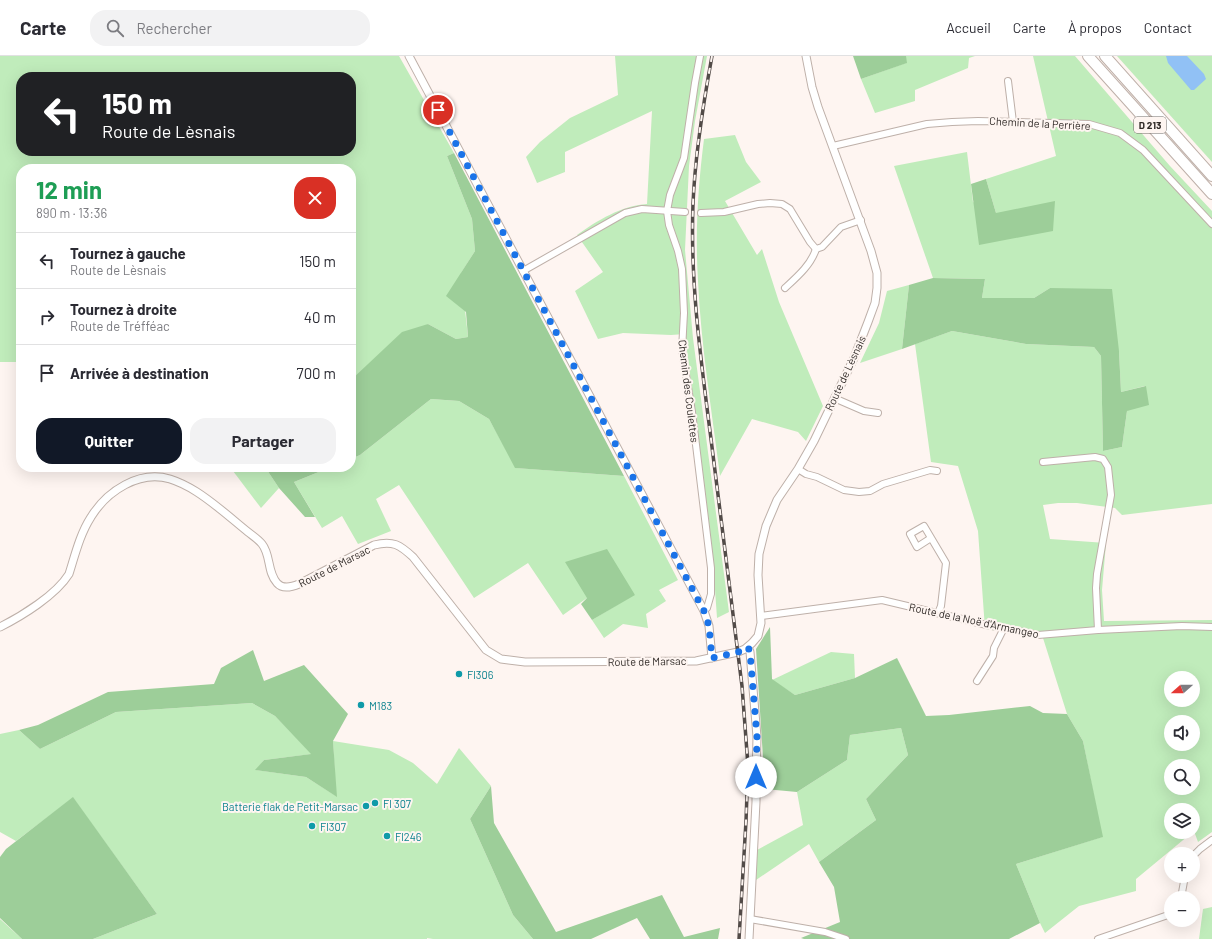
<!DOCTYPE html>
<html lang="fr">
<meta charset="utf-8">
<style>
:root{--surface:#fff;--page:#f2f2f3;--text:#2b2b33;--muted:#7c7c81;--line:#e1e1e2;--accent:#111827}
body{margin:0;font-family:Barlow,sans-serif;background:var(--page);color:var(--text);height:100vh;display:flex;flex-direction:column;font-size:15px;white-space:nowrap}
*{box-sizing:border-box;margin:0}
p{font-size:13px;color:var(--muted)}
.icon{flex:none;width:22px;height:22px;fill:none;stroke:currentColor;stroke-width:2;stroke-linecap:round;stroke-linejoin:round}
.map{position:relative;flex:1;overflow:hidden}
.side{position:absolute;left:16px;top:108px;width:340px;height:308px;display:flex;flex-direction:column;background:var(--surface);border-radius:16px;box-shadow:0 4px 16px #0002}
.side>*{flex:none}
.banner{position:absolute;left:16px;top:16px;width:340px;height:84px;border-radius:16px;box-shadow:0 4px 16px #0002;background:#202124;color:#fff;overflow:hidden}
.needle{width:26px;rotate:249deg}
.fabs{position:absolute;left:1164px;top:615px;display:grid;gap:8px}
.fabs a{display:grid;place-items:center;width:36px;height:36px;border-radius:50%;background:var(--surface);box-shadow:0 4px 16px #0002;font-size:20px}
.pin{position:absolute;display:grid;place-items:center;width:34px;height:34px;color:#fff;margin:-17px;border:2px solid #fff;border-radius:50%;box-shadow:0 1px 4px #0007}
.me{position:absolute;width:44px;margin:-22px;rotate:0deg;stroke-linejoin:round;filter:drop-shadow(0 0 3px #0008)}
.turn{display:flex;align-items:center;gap:14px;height:84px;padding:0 20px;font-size:18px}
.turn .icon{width:52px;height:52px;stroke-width:2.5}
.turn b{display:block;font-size:28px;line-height:34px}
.round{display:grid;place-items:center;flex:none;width:42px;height:42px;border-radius:16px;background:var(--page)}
.headline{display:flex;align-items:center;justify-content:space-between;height:68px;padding:0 20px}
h1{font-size:24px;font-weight:700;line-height:30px;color:#1e9e55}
.action{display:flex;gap:8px;margin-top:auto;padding:8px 20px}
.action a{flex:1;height:46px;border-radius:16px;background:var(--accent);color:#fff;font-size:16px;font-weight:700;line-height:46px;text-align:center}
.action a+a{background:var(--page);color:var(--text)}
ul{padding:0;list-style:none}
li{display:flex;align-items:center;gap:12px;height:56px;padding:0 20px;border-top:1px solid var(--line)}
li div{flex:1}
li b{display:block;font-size:15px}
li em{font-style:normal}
header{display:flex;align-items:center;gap:24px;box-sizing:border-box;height:56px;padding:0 20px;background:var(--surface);border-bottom:1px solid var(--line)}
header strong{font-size:19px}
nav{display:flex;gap:22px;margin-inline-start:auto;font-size:14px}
.search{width:280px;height:36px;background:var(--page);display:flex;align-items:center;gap:10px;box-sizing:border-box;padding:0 14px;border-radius:16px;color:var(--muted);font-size:15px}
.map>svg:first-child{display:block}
.green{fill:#c0ecbb;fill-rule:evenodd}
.forest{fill:#9dce99}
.water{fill:#91c1f5}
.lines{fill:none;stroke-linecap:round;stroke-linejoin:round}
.minor-casing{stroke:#beb0a9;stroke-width:8}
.tertiary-casing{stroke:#beb0a9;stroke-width:9}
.trunk-casing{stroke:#beb0a9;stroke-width:12}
.minor{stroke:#fff;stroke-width:6}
.tertiary{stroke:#fff;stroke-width:7}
.trunk{stroke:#fff;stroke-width:10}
.rail-casing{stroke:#524b48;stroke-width:3.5}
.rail{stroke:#fef5f1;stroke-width:2;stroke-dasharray:6;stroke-linecap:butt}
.route{stroke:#1a73e8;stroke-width:7;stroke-dasharray:0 12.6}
.culture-dot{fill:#0f9aa8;stroke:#fef5f1;stroke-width:1.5}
.labels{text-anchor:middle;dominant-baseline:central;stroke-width:4;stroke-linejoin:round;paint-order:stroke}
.shield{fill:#fef5f1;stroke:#6e6864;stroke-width:1}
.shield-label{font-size:10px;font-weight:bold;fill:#312b28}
.street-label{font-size:11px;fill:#312b28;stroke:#fef5f1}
.culture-label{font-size:11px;fill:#0d838f;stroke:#fef5f1;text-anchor:start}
</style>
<header>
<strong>Carte</strong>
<div class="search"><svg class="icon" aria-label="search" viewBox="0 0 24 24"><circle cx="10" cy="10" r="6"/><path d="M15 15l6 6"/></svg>Rechercher</div>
<nav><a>Accueil</a><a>Carte</a><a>À propos</a><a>Contact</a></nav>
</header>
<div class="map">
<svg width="1212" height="883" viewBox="0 0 1212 883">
<rect width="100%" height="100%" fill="#fef5f1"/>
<g class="green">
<path d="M0,0H399L454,97L447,100L472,163L475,195L461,217L468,281L456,283L428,268L351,324V113H21V306H0ZM21,21H351V95H21Z"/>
<path d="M615,0H707L695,65L689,110L685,194L693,282L729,556L717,562L713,505L685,278L671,279L623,277L598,283L575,235L603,216L577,179C598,164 621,150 647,148L652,55L565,96V116L537,127L526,101L540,86L570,62L618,39Z"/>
<polygon points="906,0 975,0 969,2 968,12 915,34 915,45 875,57 861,23 906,7"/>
<path d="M1033,0H1075L1170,110L1212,155V448L1122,459L1115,452L1077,447H1058L1043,449L1050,483L1106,487L1102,534L1104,565L1212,564V776L1198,786L1194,775L1136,823V835L1079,850L1045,877L1040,867L1016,808L1102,781L1083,685L1067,658L1043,582L985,573L978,475L958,410L931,406L915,288L952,275L1026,288L1094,291L1101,300L1103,395L1122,391L1127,355L1145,330L1121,336L1119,295L1050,232L1034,242H982L985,223L933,222L894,110L967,96L973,146L996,157L986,123L1056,100ZM1171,622H1193V644H1171ZM1171,666H1193V688H1171ZM1171,710H1193V732H1171ZM1171,754H1193V776H1171Z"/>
<polygon points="1117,0 1212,0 1212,106"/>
<path d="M735,79L746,106L761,126L725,145L757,199L762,193L779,246L823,350L806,385L798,376L752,363L720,420C712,356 701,290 698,225C695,177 698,130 704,83Z"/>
<polygon points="909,229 902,293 860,307 879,267 887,235"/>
<polygon points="431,343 459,345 489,363 516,412 624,420 678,524 659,534 666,545 646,558 648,572 623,568 604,582 592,564 635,538 587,542 563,559 528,507 474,542 399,429 376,443 391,475 358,488 342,460 322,472 294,426 331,411 351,411 351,403 360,399"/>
<polygon points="230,411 265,411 279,432 261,452"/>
<polygon points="831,596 854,598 855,622 795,639 772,624"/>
<polygon points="252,647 275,660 312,698 264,704 256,714 306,721 336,740 333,685 389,694 413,707 437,728 459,692 491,730 470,763 513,859 533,883 433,883 427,882 427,883 93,883 157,858 73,742 16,785 0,776 0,678 19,674 40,693 116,656"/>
<polygon points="901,672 908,699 866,743 876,764 819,806 809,788 756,824 757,794 803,769 797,736 847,704 850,679"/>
<polygon points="1212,851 1212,883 1199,883 1203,853"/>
<polygon points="0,863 22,883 0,883"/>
</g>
<g class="forest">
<polygon points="853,0 906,0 907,7 861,23"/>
<polygon points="454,97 624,420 515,412 489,363 459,345 431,343 360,399 351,403 351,324 402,276 428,268 456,283 468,281 466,256 446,240 475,195 472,163 447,100"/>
<polygon points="986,123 996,157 1055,145 1053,175 979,189 971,128"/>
<polygon points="933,222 985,223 982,242 1034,242 1050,232 1112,233 1119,295 1121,336 1146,330 1149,349 1127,355 1122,391 1103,395 1101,300 1094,291 1026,288 952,275 902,293 909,229"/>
<polygon points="265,411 331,411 294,426 315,461 305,461 279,432"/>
<polygon points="607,493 635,539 592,564 581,548 587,542 565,506"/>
<polygon points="770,571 772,623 795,639 855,622 897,602 926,660 949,659 1030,650 1043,657 1067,658 1083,685 1103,781 1016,808 1040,867 1009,883 804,883 801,882 840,866 834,831 819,806 876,764 866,743 908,699 901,672 850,679 847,704 797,736 765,733 756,593"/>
<polygon points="253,594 264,625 304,609 348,658 333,685 337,741 306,721 255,714 264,704 311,698 275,660 252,647 116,656 40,693 19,674 38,669 108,636 214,628 221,612"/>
<polygon points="491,730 494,767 556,876 662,839 684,881 720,872 718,883 650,883 637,862 591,883 533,883 513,859 470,763"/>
<polygon points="73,741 157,858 93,883 22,883 0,862 0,801 6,793"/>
</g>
<polygon class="water" points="1166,0 1187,0 1204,18 1206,23 1194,34 1191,34 1168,7"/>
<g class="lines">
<g class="minor-casing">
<g id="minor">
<polyline points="700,0 695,27 684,102 670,139 667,155 669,169 678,195 682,213 684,257 682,294 692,356 711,512 711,538 707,552 704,555"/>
<polyline points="1008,25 1013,66"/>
<polyline points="833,90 927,68 952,66 978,65 1089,68 1120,77 1143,94 1212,168"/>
<polyline points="701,157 724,156 758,148 770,147 782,148 790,153 810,186 816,193 822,191 841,171 861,164"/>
<polyline points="523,215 625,157 642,153 685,156"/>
<path d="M785,232C797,221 811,209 816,193"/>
<polyline points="834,342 864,355 878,357"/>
<polyline points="1043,406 1095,401 1103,403 1108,411 1111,439 1097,518 1096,532 1098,574"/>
<polyline points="798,413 806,418 817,421 844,434 859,436 870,435 883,428 930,414 937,415"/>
<polyline points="931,482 917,491 910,478 924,470 946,507 941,550 938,557"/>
<polyline points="761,560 882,544 987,569 1038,579 1098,574 1182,570 1212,571"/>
<polyline points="977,625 993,600 994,592 1004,572"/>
<polyline points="1193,800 1200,793 1212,784"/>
<polyline points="1181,842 1185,820"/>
<polyline points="750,863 825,876 846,883"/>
<polyline points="1098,883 1171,858"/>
</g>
</g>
<g class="tertiary-casing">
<g id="tertiary">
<polyline points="409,0 704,555 709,570 712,602"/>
<path d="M0,571C22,560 56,539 69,518C75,499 80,478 91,461C107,435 139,414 170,423C189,429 205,441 220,453C229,460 238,468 248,476C253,480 258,483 262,488C271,499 267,516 277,527C283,534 292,531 299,528L374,489C393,484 400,489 413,501L486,594L501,603L525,606L696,605L738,596L745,593L752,587L758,580L761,567L758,519L759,498L766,470L777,444L798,413L814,385L854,302L868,266L875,247L877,232V217L871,195L818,51L812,31L806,0"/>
<polyline points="748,591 750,596 757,681 756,721 756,746 749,883"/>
</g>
</g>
<g class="trunk-casing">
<g id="trunk">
<polyline points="1088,0 1212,138"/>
<polyline points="1105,0 1212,120"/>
</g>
</g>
<use href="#minor" class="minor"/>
<use href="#tertiary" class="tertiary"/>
<use href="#trunk" class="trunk"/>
<g class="rail-casing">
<path id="rail" d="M712,0C703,49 695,98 693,148C690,227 701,305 711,383C721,465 732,547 742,630L748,710L746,765L739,883"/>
</g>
<use href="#rail" class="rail"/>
</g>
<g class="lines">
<polyline class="route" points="438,54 704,555 709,570 712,602 738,596 748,591 750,596 757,681 756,721"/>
</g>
<g class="culture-dot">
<circle cx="459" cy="618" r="4"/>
<circle cx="361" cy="649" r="4"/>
<circle cx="375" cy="747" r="4"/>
<circle cx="366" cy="750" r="4"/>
<circle cx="312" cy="770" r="4"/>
<circle cx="387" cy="780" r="4"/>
</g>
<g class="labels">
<rect class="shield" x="1134" y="61" width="32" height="16" rx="3"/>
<g class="shield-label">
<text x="1150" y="69">D 213</text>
</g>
<g class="street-label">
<text transform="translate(1040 67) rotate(3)">Chemin de la Perrière</text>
<text transform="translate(845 317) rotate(-65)">Route de Lèsnais</text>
<text transform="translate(689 335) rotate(83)">Chemin des Coulettes</text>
<text transform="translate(334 510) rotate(-27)">Route de Marsac</text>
<text transform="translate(974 564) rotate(12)">Route de la Noë d'Armangeo</text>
<text transform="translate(647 605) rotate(-1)">Route de Marsac</text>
</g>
<g class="culture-label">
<text x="467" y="618">Fl306</text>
<text x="369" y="649">M183</text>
<text x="383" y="747">Fl 307</text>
<text x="358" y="750" text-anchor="end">Batterie flak de Petit-Marsac</text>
<text x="320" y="770">Fl307</text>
<text x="395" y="780">Fl246</text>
</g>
</g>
</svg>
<div class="fabs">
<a><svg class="needle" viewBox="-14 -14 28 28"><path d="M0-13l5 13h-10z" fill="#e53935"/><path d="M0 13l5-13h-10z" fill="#7c7c81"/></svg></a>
<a><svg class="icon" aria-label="sound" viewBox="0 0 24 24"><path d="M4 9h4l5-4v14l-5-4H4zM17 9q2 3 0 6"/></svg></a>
<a><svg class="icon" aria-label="search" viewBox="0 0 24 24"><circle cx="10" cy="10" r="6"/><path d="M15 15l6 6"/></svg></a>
<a><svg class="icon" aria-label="layers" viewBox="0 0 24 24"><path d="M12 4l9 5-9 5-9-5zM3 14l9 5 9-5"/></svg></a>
<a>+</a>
<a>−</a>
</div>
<div class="pin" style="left:438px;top:54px;background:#d93025"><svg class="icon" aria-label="arrive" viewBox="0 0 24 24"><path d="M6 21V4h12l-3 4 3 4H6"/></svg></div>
<svg class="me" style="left:756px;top:721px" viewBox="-20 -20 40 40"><circle r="19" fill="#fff"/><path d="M0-13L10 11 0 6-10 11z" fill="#1a73e8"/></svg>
<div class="banner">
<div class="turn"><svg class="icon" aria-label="left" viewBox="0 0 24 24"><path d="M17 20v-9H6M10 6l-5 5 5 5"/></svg><div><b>150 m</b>Route de Lèsnais</div></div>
</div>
<section class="side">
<div class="headline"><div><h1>12 min</h1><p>890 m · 13:36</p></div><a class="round" style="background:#d93025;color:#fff"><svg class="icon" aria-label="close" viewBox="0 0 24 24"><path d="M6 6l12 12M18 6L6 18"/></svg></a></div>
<ul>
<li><svg class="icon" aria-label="left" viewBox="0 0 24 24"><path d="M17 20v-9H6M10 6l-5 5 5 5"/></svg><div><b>Tournez à gauche</b><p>Route de Lèsnais</p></div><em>150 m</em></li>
<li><svg class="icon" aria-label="right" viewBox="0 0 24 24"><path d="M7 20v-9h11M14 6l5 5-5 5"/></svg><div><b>Tournez à droite</b><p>Route de Tréfféac</p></div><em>40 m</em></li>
<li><svg class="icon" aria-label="arrive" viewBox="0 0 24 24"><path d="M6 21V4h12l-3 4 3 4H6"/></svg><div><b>Arrivée à destination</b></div><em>700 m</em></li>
</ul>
<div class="action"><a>Quitter</a><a>Partager</a></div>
</section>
</div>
